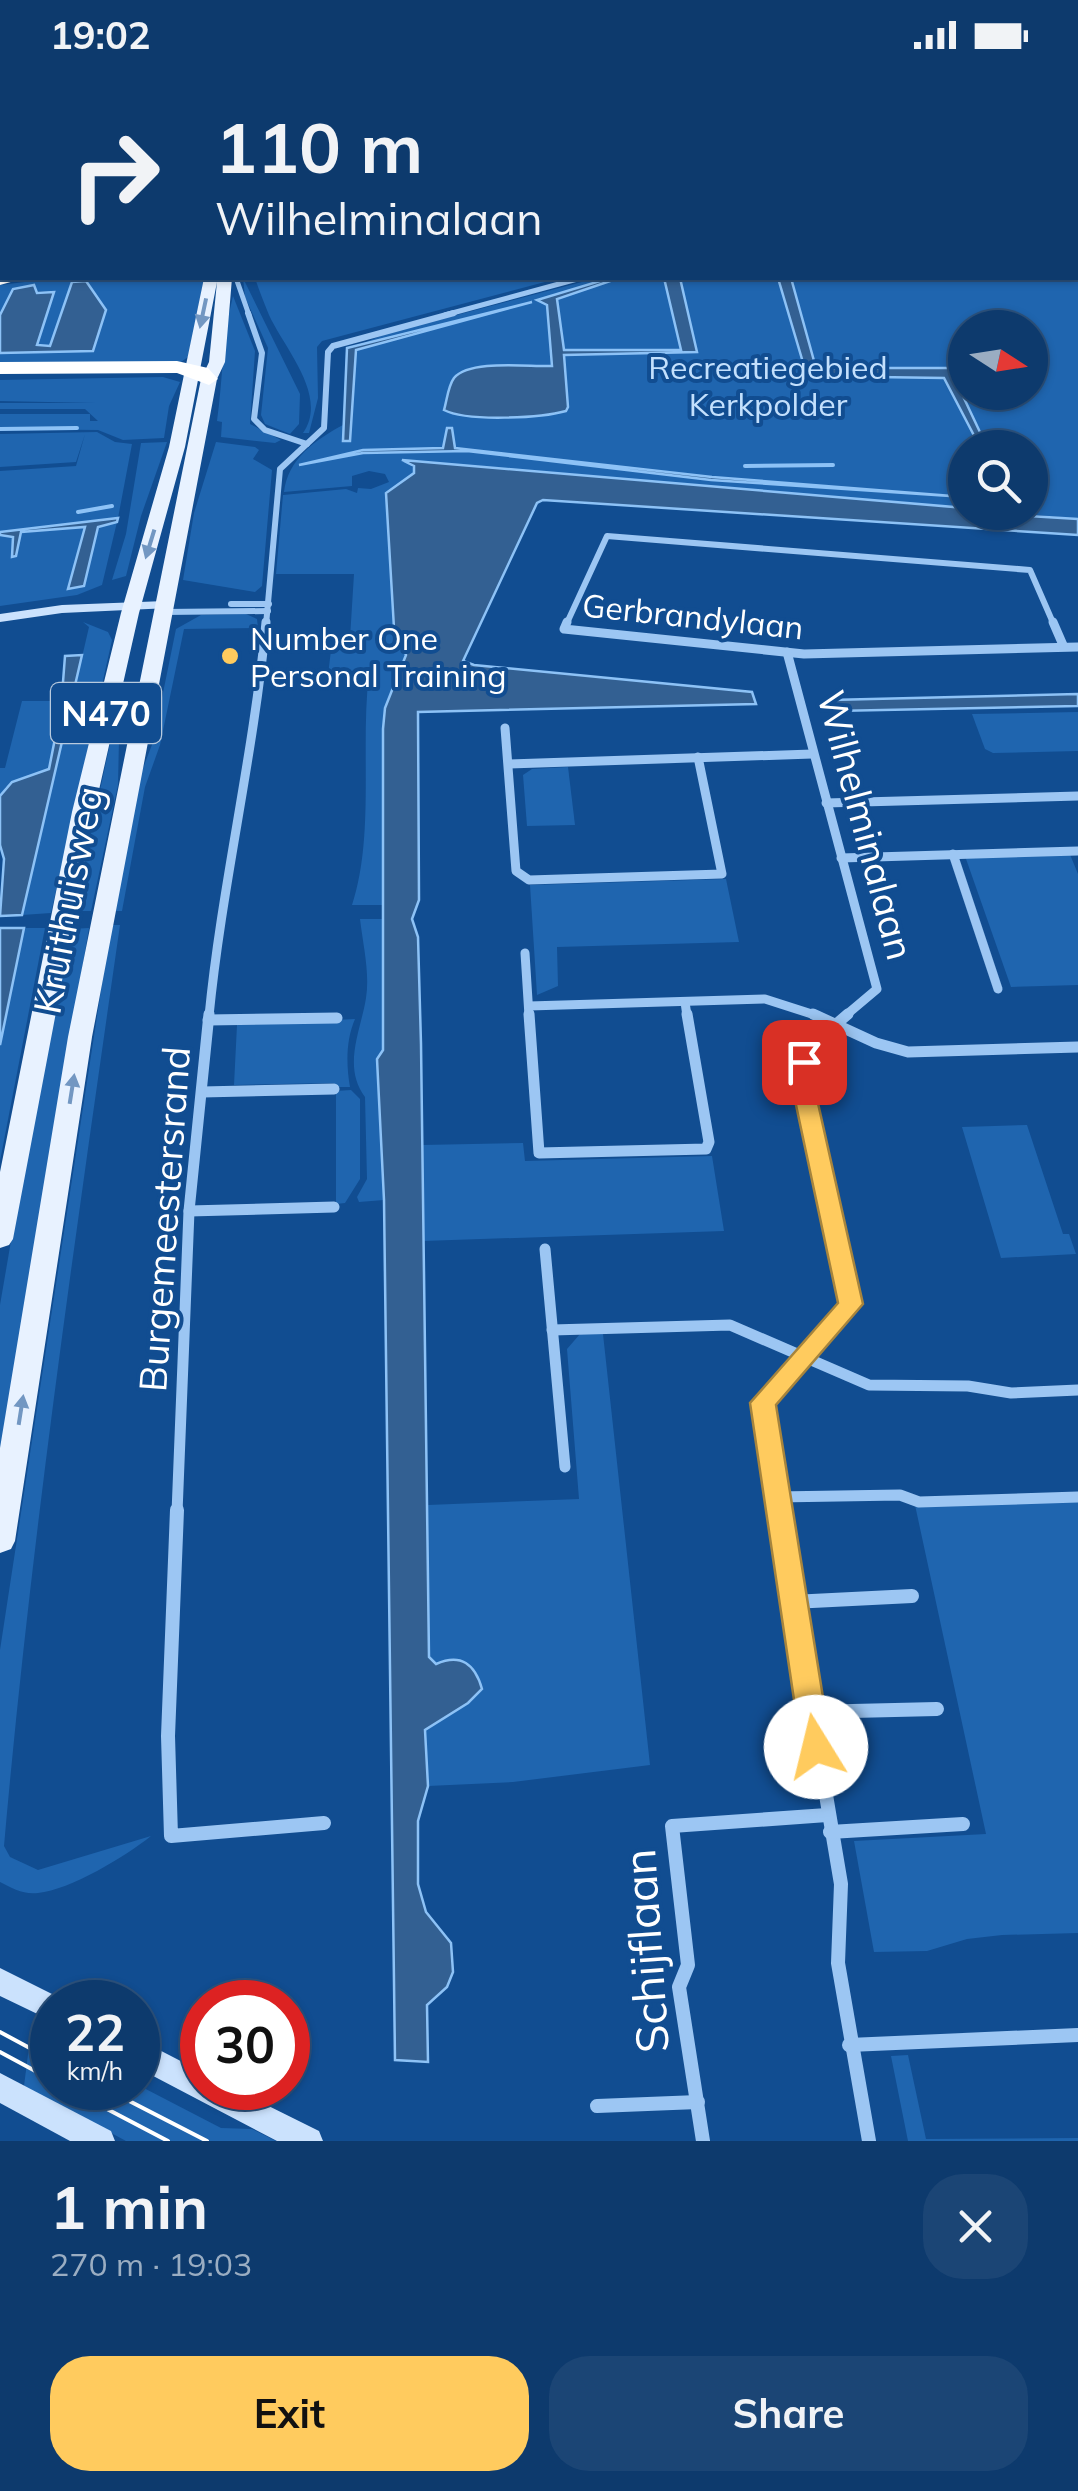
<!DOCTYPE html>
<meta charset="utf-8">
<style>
:root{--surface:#0d3a6d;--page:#1b4575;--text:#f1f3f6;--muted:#9aadc2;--line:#2d5480;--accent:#ffcb5e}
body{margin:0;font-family:Mulish,sans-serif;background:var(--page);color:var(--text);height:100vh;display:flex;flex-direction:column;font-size:38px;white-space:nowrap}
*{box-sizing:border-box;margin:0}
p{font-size:32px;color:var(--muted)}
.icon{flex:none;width:55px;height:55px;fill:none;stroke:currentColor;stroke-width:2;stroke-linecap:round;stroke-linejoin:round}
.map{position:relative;height:2071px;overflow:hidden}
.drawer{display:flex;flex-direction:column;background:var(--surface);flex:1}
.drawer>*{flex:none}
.hud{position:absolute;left:0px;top:0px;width:1080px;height:210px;box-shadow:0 2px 8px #0004,0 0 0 2px var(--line);background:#0d3a6d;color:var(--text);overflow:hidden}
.needle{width:65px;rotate:102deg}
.controls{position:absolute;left:948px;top:240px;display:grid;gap:20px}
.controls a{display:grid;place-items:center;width:100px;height:100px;border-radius:50%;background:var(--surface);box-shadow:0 2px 8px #0004,0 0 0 2px var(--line);font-size:50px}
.speed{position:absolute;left:30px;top:1910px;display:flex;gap:20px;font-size:50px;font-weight:700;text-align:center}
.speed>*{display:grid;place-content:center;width:130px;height:130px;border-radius:50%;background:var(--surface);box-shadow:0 2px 8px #0004,0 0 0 2px var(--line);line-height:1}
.speed small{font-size:25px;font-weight:400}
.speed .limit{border:15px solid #d22;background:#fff;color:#111}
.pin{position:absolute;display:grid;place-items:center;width:85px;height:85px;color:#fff;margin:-42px;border-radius:20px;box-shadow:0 5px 15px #0006}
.me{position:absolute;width:110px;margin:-55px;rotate:351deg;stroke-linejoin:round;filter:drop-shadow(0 0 8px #0008)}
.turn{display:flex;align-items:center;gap:35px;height:210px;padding:0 50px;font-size:45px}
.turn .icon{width:130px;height:130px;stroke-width:2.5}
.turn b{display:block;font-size:70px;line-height:85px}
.round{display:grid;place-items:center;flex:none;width:105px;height:105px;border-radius:40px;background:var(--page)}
.overview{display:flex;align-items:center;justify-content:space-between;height:170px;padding:0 50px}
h1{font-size:60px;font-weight:700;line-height:75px}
.primary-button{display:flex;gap:20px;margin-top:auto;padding:20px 50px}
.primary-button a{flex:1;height:115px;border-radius:40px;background:var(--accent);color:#111;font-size:40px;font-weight:700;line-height:115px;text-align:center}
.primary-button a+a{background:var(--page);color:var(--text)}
.status{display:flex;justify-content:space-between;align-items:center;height:70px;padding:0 50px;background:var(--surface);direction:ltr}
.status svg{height:28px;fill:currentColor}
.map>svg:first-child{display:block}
.green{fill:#1f65af;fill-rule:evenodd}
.water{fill:#336092;stroke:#8dc2f6;stroke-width:2.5}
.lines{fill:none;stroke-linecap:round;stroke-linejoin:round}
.stream{stroke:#8dc2f6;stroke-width:4}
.street-far4{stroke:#9cc6f3;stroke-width:5}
.street-far3{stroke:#9cc6f3;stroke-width:6}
.street-far2{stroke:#9cc6f3;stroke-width:9}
.street-far1{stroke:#9cc6f3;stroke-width:11}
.street{stroke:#9cc6f3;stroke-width:14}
.secondary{fill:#cbe2fd;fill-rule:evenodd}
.primary{fill:#e8f2ff;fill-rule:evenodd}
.highway{fill:#fff;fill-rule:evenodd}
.tram{stroke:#fff;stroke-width:4}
.oneway{fill:#7297c2}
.route{fill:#ffcb5e;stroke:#a6843d;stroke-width:2.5}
.poi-dot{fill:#ffcb5e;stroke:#114d91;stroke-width:4}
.labels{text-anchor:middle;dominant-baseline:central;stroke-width:8;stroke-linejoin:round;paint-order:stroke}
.far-park-label{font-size:32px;fill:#c3e0fd;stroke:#114d91}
.far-street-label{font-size:32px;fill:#fff;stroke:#114d91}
.far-poi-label{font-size:32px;fill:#fff;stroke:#114d91;text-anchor:start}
.shield{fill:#114d91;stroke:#b8cade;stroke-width:2.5}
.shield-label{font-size:35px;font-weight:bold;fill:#fff}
.street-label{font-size:38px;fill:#fff;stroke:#114d91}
.near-street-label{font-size:45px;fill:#fff;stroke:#114d91}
</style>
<div class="status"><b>19:02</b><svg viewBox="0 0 49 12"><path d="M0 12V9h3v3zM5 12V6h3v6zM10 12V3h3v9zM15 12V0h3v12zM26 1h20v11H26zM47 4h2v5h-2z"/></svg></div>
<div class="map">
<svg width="1078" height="2071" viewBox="0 0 1078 2071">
<rect width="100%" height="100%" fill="#114d91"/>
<g class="green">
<polygon points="84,0 853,0 854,2 84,2"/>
<path d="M1078,126V449L1018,443L1030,442V378H965V438L406,390L415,400L407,410C400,463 377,535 406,585L385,638L383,659V835H352C375,765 360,678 369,603L328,605L332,572L350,568L354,504H276L283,425L346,419L357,423L358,418L371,419L389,412L385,404L369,401L352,406V416L284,422C288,389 315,370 343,355L346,280L388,263L597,208H1078ZM965,258H1030V322H965Z"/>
<polygon points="58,208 204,208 188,287 181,292 0,295 0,283 93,280 106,240 86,211 72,212 51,276 36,276 54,222 13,219 0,245 0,215"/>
<polygon points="243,208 300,324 299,354 290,364 265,354 261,345 268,278 245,227"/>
<path d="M255,208H560L322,271L317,277L318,328L309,363H303C329,326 284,278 269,245C264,233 259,220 255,208Z"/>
<path d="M233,226L255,281L250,354L281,370L275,373L221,367L222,352L217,351C223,309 222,269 233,226Z"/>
<polygon points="163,307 180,312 169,336 164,368 123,370 98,360 0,359 0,344 90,344 90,351 98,351 85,339 0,339 0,333 95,333 0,331 0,310"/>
<polygon points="97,362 115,372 132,374 118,448 0,462 0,401 76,396 85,364 76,392 0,397 0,364"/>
<polygon points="167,372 141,446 126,506 112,510 126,464 141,373"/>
<polygon points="216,372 255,377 259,380 253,389 272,400 262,516 255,522 183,510 194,443"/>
<polygon points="117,452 102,515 77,525 0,536 0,465 13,467 12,486 15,486 21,462 86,457 69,518 84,515 98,457"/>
<polygon points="246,544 257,549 258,558 184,559 160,675 145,717 122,841 114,841 137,714 153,672 176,559 201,545"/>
<polygon points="83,552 108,562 112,570 51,843 22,845 89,557"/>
<polygon points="22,631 62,631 49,699 6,717 0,726 0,698 5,698"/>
<polygon points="1078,642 1078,681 993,683 985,679 972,644"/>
<polygon points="111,669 119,669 118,715 91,841 74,841"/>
<polygon points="568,697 575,755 527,756 523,705 532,699"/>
<polygon points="1069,782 1078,804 1078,915 1011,917 965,786"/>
<polygon points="726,809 739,872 557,877 558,916 537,925 530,815"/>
<path d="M360,849H383V980L377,990L384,1130L359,1132L357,1127L367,1109L365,1027C342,996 361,960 366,928C370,903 363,875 360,849Z"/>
<path d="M111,855H120C76,1162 31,1468 4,1776L10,1787L38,1800L151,1766C126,1786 70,1820 38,1823C24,1825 12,1818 0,1812V1580Z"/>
<polygon points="24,858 45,858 0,1091 0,975"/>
<polygon points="89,858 0,1384 0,1235 34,1037 71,859"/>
<path d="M355,949C346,970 346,994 350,1017H335L334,1013L234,1015L237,955Z"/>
<polygon points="351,1020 360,1029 360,1109 345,1133 336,1134 336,1021"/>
<polygon points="1027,1055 1063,1164 1069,1164 1076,1184 1001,1188 962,1057"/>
<polygon points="523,1073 525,1091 712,1086 724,1161 423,1171 422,1075"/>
<path d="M580,1264H603L650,1695L513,1712L428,1716L425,1660L468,1633L481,1613C470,1590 460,1588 436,1594L429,1587L428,1435L579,1429L567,1279Z"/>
<polygon points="1078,1429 1078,1863 1002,1865 967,1869 927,1881 874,1882 854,1771 986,1764 915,1435"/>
<polygon points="35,1961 52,1970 52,2018 138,2015 221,2058 252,2059 276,2071 126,2071 24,2016 30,1969"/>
<polygon points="908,1985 926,2069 1078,2068 1078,2071 908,2071 891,1986"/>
</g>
<g class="water">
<path d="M610,208H619L557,229L564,280H681L664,208H680L697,282L564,285L568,337L566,341C541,348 467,352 444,340C447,330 448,316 454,308C470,289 529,297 552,296L547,235L537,230Z"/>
<polygon points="778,208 791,208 816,298 965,298 965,305 954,307 987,377 980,377 944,308 807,306"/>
<polygon points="86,211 106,240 93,281 0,283 0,245 13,219 34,215 37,223 54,222 37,275 50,276 72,212"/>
<polygon points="532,232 356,280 350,371 343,371 347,278"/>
<polygon points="447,358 452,358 455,378 712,407 965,427 711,410 467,381 363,383 299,395 363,380 443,378"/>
<path d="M402,390L965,438V442L1078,449V465L543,430L537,433L463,591L474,595L752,622L756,634L418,642L419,830L412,849L418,867L421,974L429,1587L436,1594C461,1583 475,1594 482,1619L468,1633L425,1660L428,1716L418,1751V1814L426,1842L451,1873L453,1902L447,1917L427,1935L428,1992L395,1990L384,1130L377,989L383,980V659L385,638L406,585L394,558L386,423L414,403V396Z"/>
<polygon points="118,448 117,452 98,457 84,516 68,519 85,457 21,462 16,486 12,487 13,467 0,465 0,462"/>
<polygon points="82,585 22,845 0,846 4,789 0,775 0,726 12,712 49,699 61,638 65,586"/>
<polygon points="1078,624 1078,636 834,641 831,630"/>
<polygon points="0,858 24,858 0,975"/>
</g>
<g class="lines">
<g class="stream">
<polyline points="0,359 77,358"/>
<polyline points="745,396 833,395"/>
<polyline points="78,442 112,436"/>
</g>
<g class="street-far4">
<polyline points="236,208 249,245"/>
<polyline points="445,245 581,208"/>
</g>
<g class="street-far3">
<polyline points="248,243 262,283 254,349 265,360 307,374"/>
<polyline points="231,534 269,534"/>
<polyline points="164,542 268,541"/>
<polyline points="266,555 280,399 324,358 328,282 333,276 454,243"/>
<polyline points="566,555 607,466 1030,500 1054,555"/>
</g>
<g class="street-far2">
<polyline points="567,552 564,559 804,584 1078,577"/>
<polyline points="1053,552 1063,575"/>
<polyline points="787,582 877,919 845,946"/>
<polyline points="505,658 516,801 529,810 722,804 698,687"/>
<polyline points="509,694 812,684"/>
<polyline points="826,733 1078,726"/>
<polyline points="953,784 998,919"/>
<polyline points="841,788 1078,781"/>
<polyline points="525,883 529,946"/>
<polyline points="685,932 687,946"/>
<polyline points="529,936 765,929 818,946"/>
<path d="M209,946C222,814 254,684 266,552"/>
</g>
<g class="street-far1">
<polyline points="529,944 539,1083 706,1079 709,1072 687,944"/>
<polyline points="813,944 876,973 908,982 1078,977"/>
<polyline points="208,950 337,948"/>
<polyline points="202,1022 334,1019"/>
<polyline points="189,1141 334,1137"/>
<polyline points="545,1179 565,1397"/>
<polyline points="552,1260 730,1255 869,1315 968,1316 1011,1323 1078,1320"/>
<polyline points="777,1427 900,1425 919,1432 1078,1427"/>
<polyline points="177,1443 189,1141 209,944"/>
<polyline points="779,1443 763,1333 851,1235 800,1002 807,979 848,944"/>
</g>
<g class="street">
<polyline points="177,1440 168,1666 171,1766 324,1753"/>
<polyline points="778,1440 841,1814 838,1893 869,2071"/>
<polyline points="792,1532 912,1526"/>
<polyline points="810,1642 937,1639"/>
<polyline points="830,1762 963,1754"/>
<polyline points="849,1975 1078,1965"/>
<polyline points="597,2036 698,2032"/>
<polyline points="703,2071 679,1917 688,1895 672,1756 827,1745"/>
</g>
<g class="secondary">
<polygon points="165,531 170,532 170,538 62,543 0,552 0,544 62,535"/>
<polygon points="0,1898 62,1929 64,1932 52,1932 52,1951 0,1926"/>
<polygon points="138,1969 202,2002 202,2018 232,2018 319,2061 323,2071 277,2071 138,1998"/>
<polygon points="0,2003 111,2061 115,2071 70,2071 0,2033"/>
</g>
<polygon class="primary" points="204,208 232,208 225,292 217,309 92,967 15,1471 11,1479 0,1483 0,1378 68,967 201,309 209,292 217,212 185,377 139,543 94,742 13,1169 9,1175 0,1178 0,1102 72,742 121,543 169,377"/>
<g class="highway">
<rect x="0" y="95" width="2" height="10"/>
<rect x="0" y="181" width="2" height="10"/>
<polygon points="0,205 2,208 25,208 0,215"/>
<polygon points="177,291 208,298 218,309 209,315 177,303 0,304 0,292"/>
</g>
<g class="tram">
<polyline points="0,1962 52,1990"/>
<polyline points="0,1982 52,2010"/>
<polyline points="67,2018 168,2071"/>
<polyline points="104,2018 207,2071"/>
</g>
</g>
<defs><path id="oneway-solid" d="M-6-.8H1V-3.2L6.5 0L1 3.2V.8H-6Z" transform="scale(2.5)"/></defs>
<g class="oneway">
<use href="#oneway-solid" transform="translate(203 243) rotate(102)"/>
<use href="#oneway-solid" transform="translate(150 474) rotate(107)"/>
<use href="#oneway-solid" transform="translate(72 1019) rotate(-81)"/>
<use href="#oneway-solid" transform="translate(21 1340) rotate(-81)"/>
</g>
<polygon class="route" points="804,986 815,992 811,1002 863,1234 776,1335 831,1677 826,1685 816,1689 805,1685 801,1677 750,1333 838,1233 789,1002 796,988"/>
<circle class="poi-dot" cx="230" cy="586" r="10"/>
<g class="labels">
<g class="far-park-label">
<text x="768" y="297">Recreatiegebied<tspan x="768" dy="37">Kerkpolder</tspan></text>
</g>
<g class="far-street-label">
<text transform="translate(693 546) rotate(6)">Gerbrandylaan</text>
</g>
<g class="far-poi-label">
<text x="250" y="568">Number One<tspan x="250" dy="37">Personal Training</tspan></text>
</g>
<rect class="shield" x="51" y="613" width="110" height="60" rx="8"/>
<g class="shield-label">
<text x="106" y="643">N470</text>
</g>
<g class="street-label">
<text transform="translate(866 755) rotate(75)">Wilhelminalaan</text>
<text transform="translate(68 830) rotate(-79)">Kruithuisweg</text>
<text transform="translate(164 1149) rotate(-86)">Burgemeestersrand</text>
</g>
<g class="near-street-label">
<text transform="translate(645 1881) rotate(-94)">Schijflaan</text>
</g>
</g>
</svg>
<div class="controls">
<a><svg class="needle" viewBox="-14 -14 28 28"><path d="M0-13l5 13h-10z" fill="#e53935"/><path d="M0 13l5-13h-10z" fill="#9aadc2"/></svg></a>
<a><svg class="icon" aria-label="search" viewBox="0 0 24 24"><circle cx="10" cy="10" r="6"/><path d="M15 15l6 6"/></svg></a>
</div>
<div class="speed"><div>22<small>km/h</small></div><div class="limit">30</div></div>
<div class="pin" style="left:804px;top:992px;background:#d93025"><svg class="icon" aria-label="arrive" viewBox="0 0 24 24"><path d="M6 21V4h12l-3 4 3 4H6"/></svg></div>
<svg class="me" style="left:816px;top:1677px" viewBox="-20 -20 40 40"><circle r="19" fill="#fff"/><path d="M0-13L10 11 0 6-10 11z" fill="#ffcb5e"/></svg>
<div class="hud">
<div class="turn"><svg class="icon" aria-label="right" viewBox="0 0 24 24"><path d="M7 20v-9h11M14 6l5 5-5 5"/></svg><div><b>110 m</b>Wilhelminalaan</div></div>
</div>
</div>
<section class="drawer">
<div class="overview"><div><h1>1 min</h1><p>270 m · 19:03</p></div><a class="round"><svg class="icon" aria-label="close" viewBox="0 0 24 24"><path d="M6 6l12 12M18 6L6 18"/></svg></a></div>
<div class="primary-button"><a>Exit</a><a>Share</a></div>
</section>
